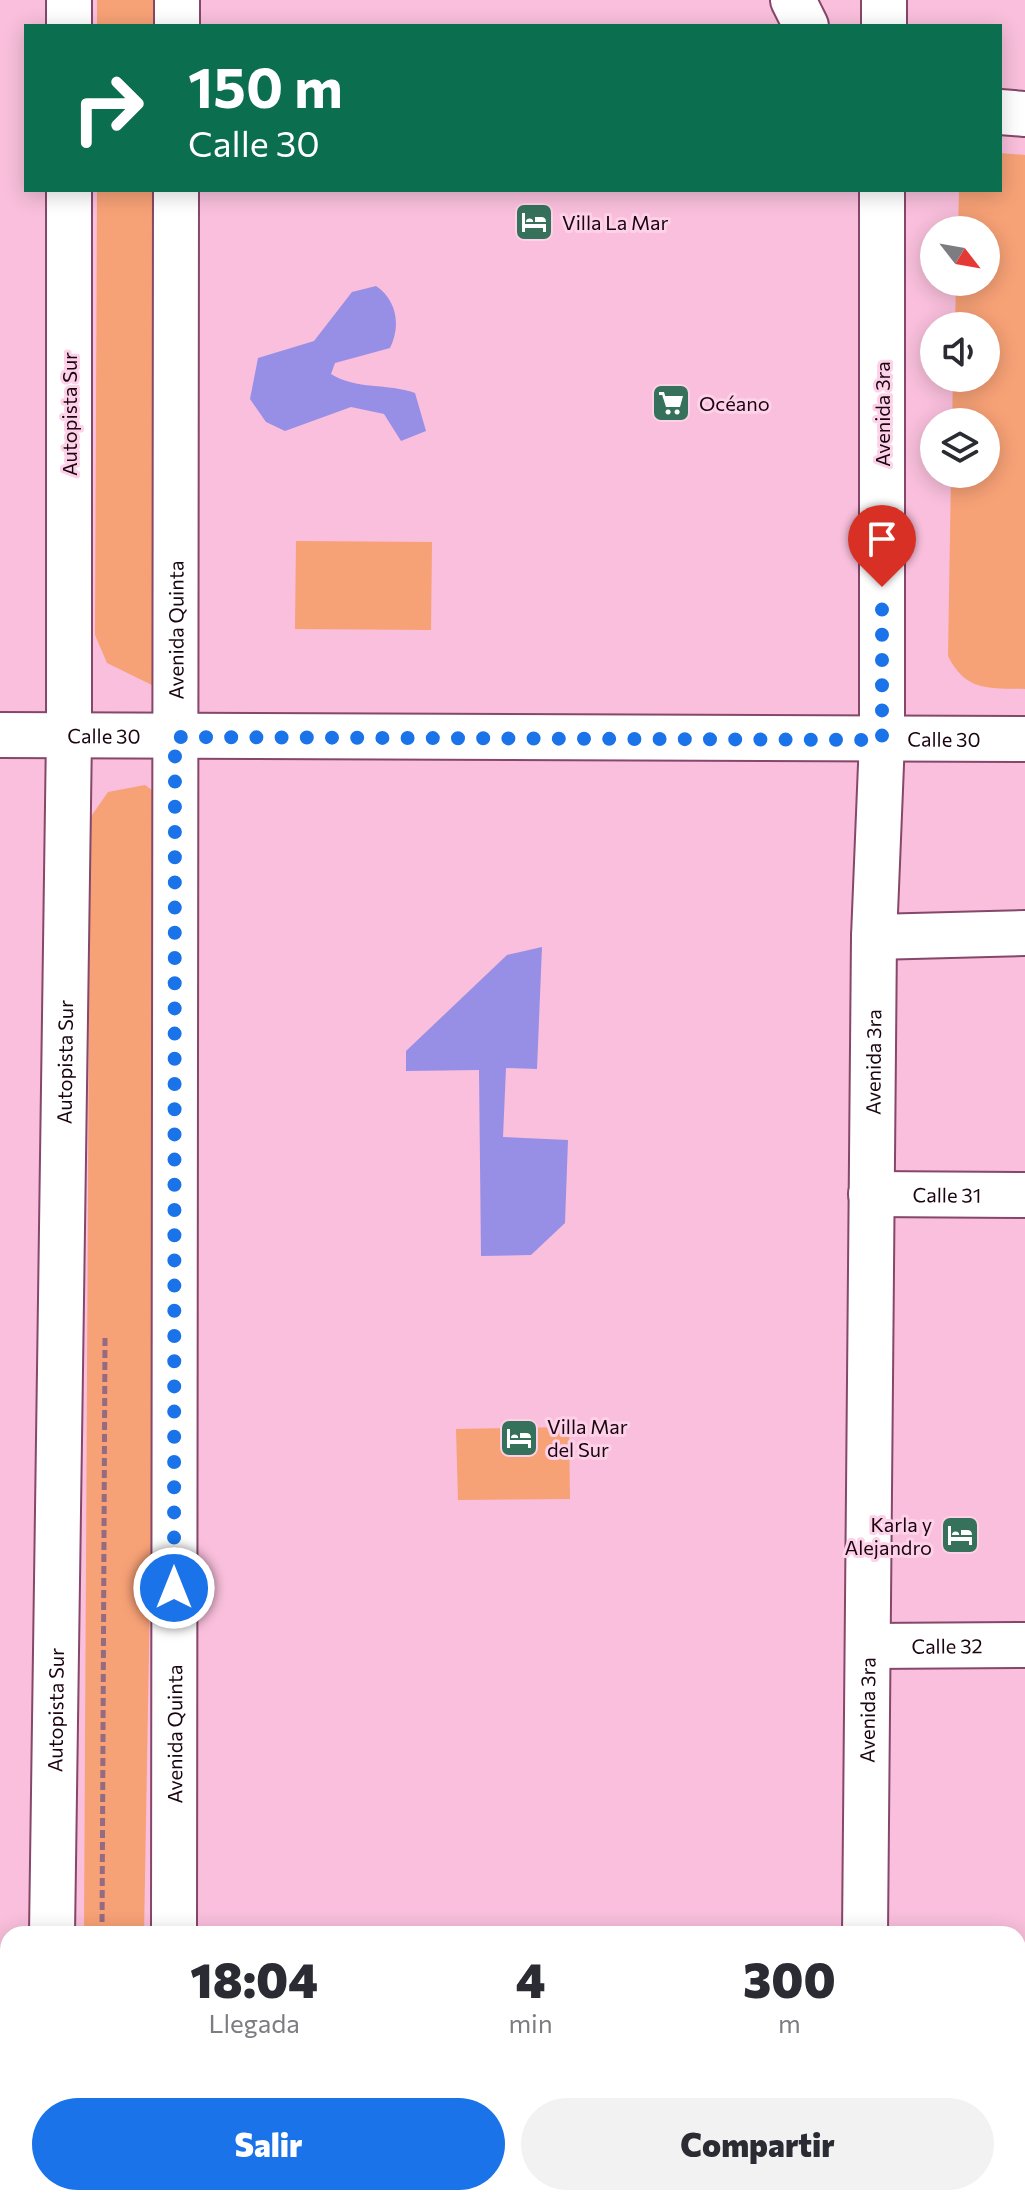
<!DOCTYPE html>
<html lang="es">
<meta charset="utf-8">
<style>
:root{--surface:#fff;--page:#f2f2f3;--text:#2b2b33;--muted:#7c7c81;--accent:#1a73e8}
body{margin:0;font-family:Commissioner,sans-serif;background:var(--page);color:var(--text);height:100vh;display:flex;flex-direction:column;font-size:30px;white-space:nowrap}
*{box-sizing:border-box;margin:0}
p{font-size:26px;color:var(--muted)}
.icon{flex:none;width:44px;height:44px;fill:none;stroke:currentColor;stroke-width:2;stroke-linecap:round;stroke-linejoin:round}
.map{position:relative;flex:1;overflow:hidden}
.drawer{position:absolute;left:0px;top:1926px;width:1026px;height:280px;display:flex;flex-direction:column;background:var(--surface);border-radius:24px 24px 0 0;box-shadow:0 4px 20px #0003}
.drawer>*{flex:none}
.guide{position:absolute;left:24px;top:24px;width:978px;height:168px;border-radius:0px;box-shadow:0 4px 20px #0003;background:#0b6e4f;color:#fff;overflow:hidden}
.needle{width:52px;rotate:121deg}
.controls{position:absolute;left:920px;top:216px;display:grid;gap:16px}
.controls a{display:grid;place-items:center;width:80px;height:80px;border-radius:50%;background:var(--surface);box-shadow:0 4px 20px #0003;font-size:40px}
.pin{position:absolute;display:grid;place-items:center;width:68px;height:68px;color:#fff;margin:-82px -34px;border-radius:50% 50% 50% 0;rotate:-45deg;box-shadow:0 0 8px #0007}
.pin .icon{rotate:45deg}
.me{position:absolute;width:88px;margin:-44px;rotate:0deg;stroke-linejoin:round;filter:drop-shadow(0 0 6px #0008)}
.turn{display:flex;align-items:center;gap:28px;height:168px;padding:0 32px;font-size:36px}
.turn .icon{width:104px;height:104px;stroke-width:2.5}
.turn b{display:block;font-size:56px;line-height:68px}
.eta{display:flex;justify-content:space-evenly;align-items:center;height:136px;text-align:center}
.eta b{font-size:48px;font-weight:800;line-height:56px}
.cta{display:flex;gap:16px;margin-top:auto;padding:16px 32px}
.cta a{flex:1;height:92px;border-radius:48px;background:var(--accent);color:#fff;font-size:32px;font-weight:800;line-height:92px;text-align:center}
.cta a+a{background:var(--page);color:var(--text)}
.map>svg:first-child{display:block}
.green{fill:#f7a176}
.water{fill:#978fe6}
.lines{fill:none;stroke-linecap:round;stroke-linejoin:round}
.minor-casing{stroke:#85476a;stroke-width:48}
.highway-casing{stroke:#85476a;stroke-width:48}
.path{stroke:#966b81;stroke-width:5;stroke-dasharray:8 4;stroke-linecap:butt}
.minor{stroke:#fff;stroke-width:44}
.highway{stroke:#fff;stroke-width:44}
.route{stroke:#1a73e8;stroke-width:14;stroke-dasharray:0 25.2}
.labels{text-anchor:middle;dominant-baseline:central;stroke-width:6;stroke-linejoin:round;paint-order:stroke}
.poi-label{font-size:20px;fill:#1b0411;stroke:#fdd1e7;text-anchor:start}
.street-label{font-size:20px;fill:#1b0411;stroke:#fdd1e7}
</style>
<div class="map">
<svg width="1025" height="2206" viewBox="0 0 1025 2206">
<rect width="100%" height="100%" fill="#f9bfdc"/>
<g class="green">
<rect x="97" y="0" width="58" height="26"/>
<path d="M1000,153L1025,155V689C989,688 966,692 948,656L951,474H986V422H952L953,378H986V326H955L956,282H986V230H958L959,190H1000Z"/>
<polygon points="97,190 155,190 154,686 107,663 95,635"/>
<polygon points="296,541 432,542 431,630 295,629"/>
<polygon points="145,785 164,799 144,1934 84,1934 90,818 108,792"/>
<polygon points="569,1427 570,1499 458,1500 456,1429"/>
<rect x="83" y="2198" width="117" height="8"/>
</g>
<g class="water">
<path d="M376,286C397,300 401,326 390,348L335,363L331,374C356,390 388,383 415,393L426,431L401,441L384,414L351,407L285,431L266,422L250,399L258,358L314,341L352,292Z"/>
<polygon points="542,947 537,1069 506,1068 503,1137 568,1140 565,1223 531,1255 481,1256 479,1070 406,1071 406,1051 507,955"/>
</g>
<g class="lines">
<g class="minor-casing">
<g id="minor">
<polyline points="793,0 806,26"/>
<polyline points="177,26 177,0"/>
<polyline points="884,26 884,0"/>
<polyline points="1000,112 1025,114"/>
<path id="s1" d="M0,735L1025,739"/>
<polyline points="874,937 1025,933"/>
<path id="s2" d="M871,1194L1025,1195"/>
<path id="s3" d="M869,1646L1025,1645"/>
<path id="s4" d="M174,1934L176,190"/>
<path id="s5" d="M865,1934L874,937L882,740V190"/>
<polyline points="1018,2093 1025,2093"/>
<polyline points="863,2198 863,2206"/>
</g>
</g>
<g class="highway-casing">
<g id="highway">
<polyline points="69,0 69,26"/>
<path id="s6" d="M52,1934L69,735V190"/>
<polyline points="48,2206 49,2198"/>
</g>
</g>
<g class="path">
<polyline points="102,1934 105,1337"/>
<polyline points="98,2206 98,2198"/>
<polyline points="156,2206 156,2198"/>
</g>
<use href="#minor" class="minor"/>
<use href="#highway" class="highway"/>
</g>
<g class="lines">
<polyline class="route" points="174,1588 175,737 882,740 882,587"/>
</g>
<defs>
<g id="hotel-square" transform="scale(2)"><rect x="-9" y="-9" width="18" height="18" rx="4" fill="#35715b" stroke="#fdd1e7"/><path d="M-6-4.5h1.5V1H6V5H4.5V3h-9V5H-6ZM-4 0a1.8 1.8 0 1 1 3.6 0ZM.5 0V-2.5h3Q6-2.5 6 0Z" fill="#fff"/></g>
<g id="supermarket-square" transform="scale(2)"><rect x="-9" y="-9" width="18" height="18" rx="4" fill="#35715b" stroke="#fdd1e7"/><path d="M-6-5.5h2.5l.6 2H6L4.5 2H-2.5L-4.4-4H-6ZM-1.5 3.2a1.3 1.3 0 1 0 .1 0ZM3 3.2a1.3 1.3 0 1 0 .1 0Z" fill="#fff"/></g>
</defs>
<g fill-rule="evenodd">
<use href="#hotel-square" x="534" y="222"/>
<use href="#supermarket-square" x="671" y="403"/>
<use href="#hotel-square" x="519" y="1438"/>
<use href="#hotel-square" x="960" y="1535"/>
</g>
<g class="labels">
<g class="poi-label">
<text x="562" y="222">Villa La Mar</text>
<text x="699" y="403">Océano</text>
<text x="547" y="1426">Villa Mar<tspan x="547" dy="23">del Sur</tspan></text>
<text x="932" y="1524" text-anchor="end">Karla y<tspan x="932" dy="23">Alejandro</tspan></text>
</g>
<g class="street-label">
<text transform="translate(69 414) rotate(-90)">Autopista Sur</text>
<text transform="translate(882 414) rotate(-90)">Avenida 3ra</text>
<text stroke="none"><textPath href="#s4" startOffset="1304">Avenida Quinta</textPath></text>
<text stroke="none"><textPath href="#s1" startOffset="104">Calle 30</textPath></text>
<text stroke="none"><textPath href="#s1" startOffset="944">Calle 30</textPath></text>
<text stroke="none"><textPath href="#s6" startOffset="872">Autopista Sur</textPath></text>
<text stroke="none"><textPath href="#s5" startOffset="872">Avenida 3ra</textPath></text>
<text stroke="none"><textPath href="#s2" startOffset="76">Calle 31</textPath></text>
<text stroke="none"><textPath href="#s3" startOffset="78">Calle 32</textPath></text>
<text stroke="none"><textPath href="#s6" startOffset="224">Autopista Sur</textPath></text>
<text stroke="none"><textPath href="#s5" startOffset="224">Avenida 3ra</textPath></text>
<text stroke="none"><textPath href="#s4" startOffset="200">Avenida Quinta</textPath></text>
</g>
</g>
</svg>
<div class="controls">
<a><svg class="needle" viewBox="-14 -14 28 28"><path d="M0-13l5 13h-10z" fill="#e53935"/><path d="M0 13l5-13h-10z" fill="#7c7c81"/></svg></a>
<a><svg class="icon" aria-label="sound" viewBox="0 0 24 24"><path d="M4 9h4l5-4v14l-5-4H4zM17 9q2 3 0 6"/></svg></a>
<a><svg class="icon" aria-label="layers" viewBox="0 0 24 24"><path d="M12 4l9 5-9 5-9-5zM3 14l9 5 9-5"/></svg></a>
</div>
<div class="pin" style="left:882px;top:587px;background:#d93025"><svg class="icon" aria-label="arrive" viewBox="0 0 24 24"><path d="M6 21V4h12l-3 4 3 4H6"/></svg></div>
<svg class="me" style="left:174px;top:1588px" viewBox="-20 -20 40 40"><circle r="17" fill="#1a73e8" stroke="#fff" stroke-width="3"/><path d="M0-11L8 9 0 5-8 9z" fill="#fff"/></svg>
<div class="guide">
<div class="turn"><svg class="icon" aria-label="right" viewBox="0 0 24 24"><path d="M7 20v-9h11M14 6l5 5-5 5"/></svg><div><b>150 m</b>Calle 30</div></div>
</div>
<section class="drawer">
<div class="eta">
<div><b>18:04</b><p>Llegada</p></div>
<div><b>4</b><p>min</p></div>
<div><b>300</b><p>m</p></div>
</div>
<div class="cta"><a>Salir</a><a>Compartir</a></div>
</section>
</div>
